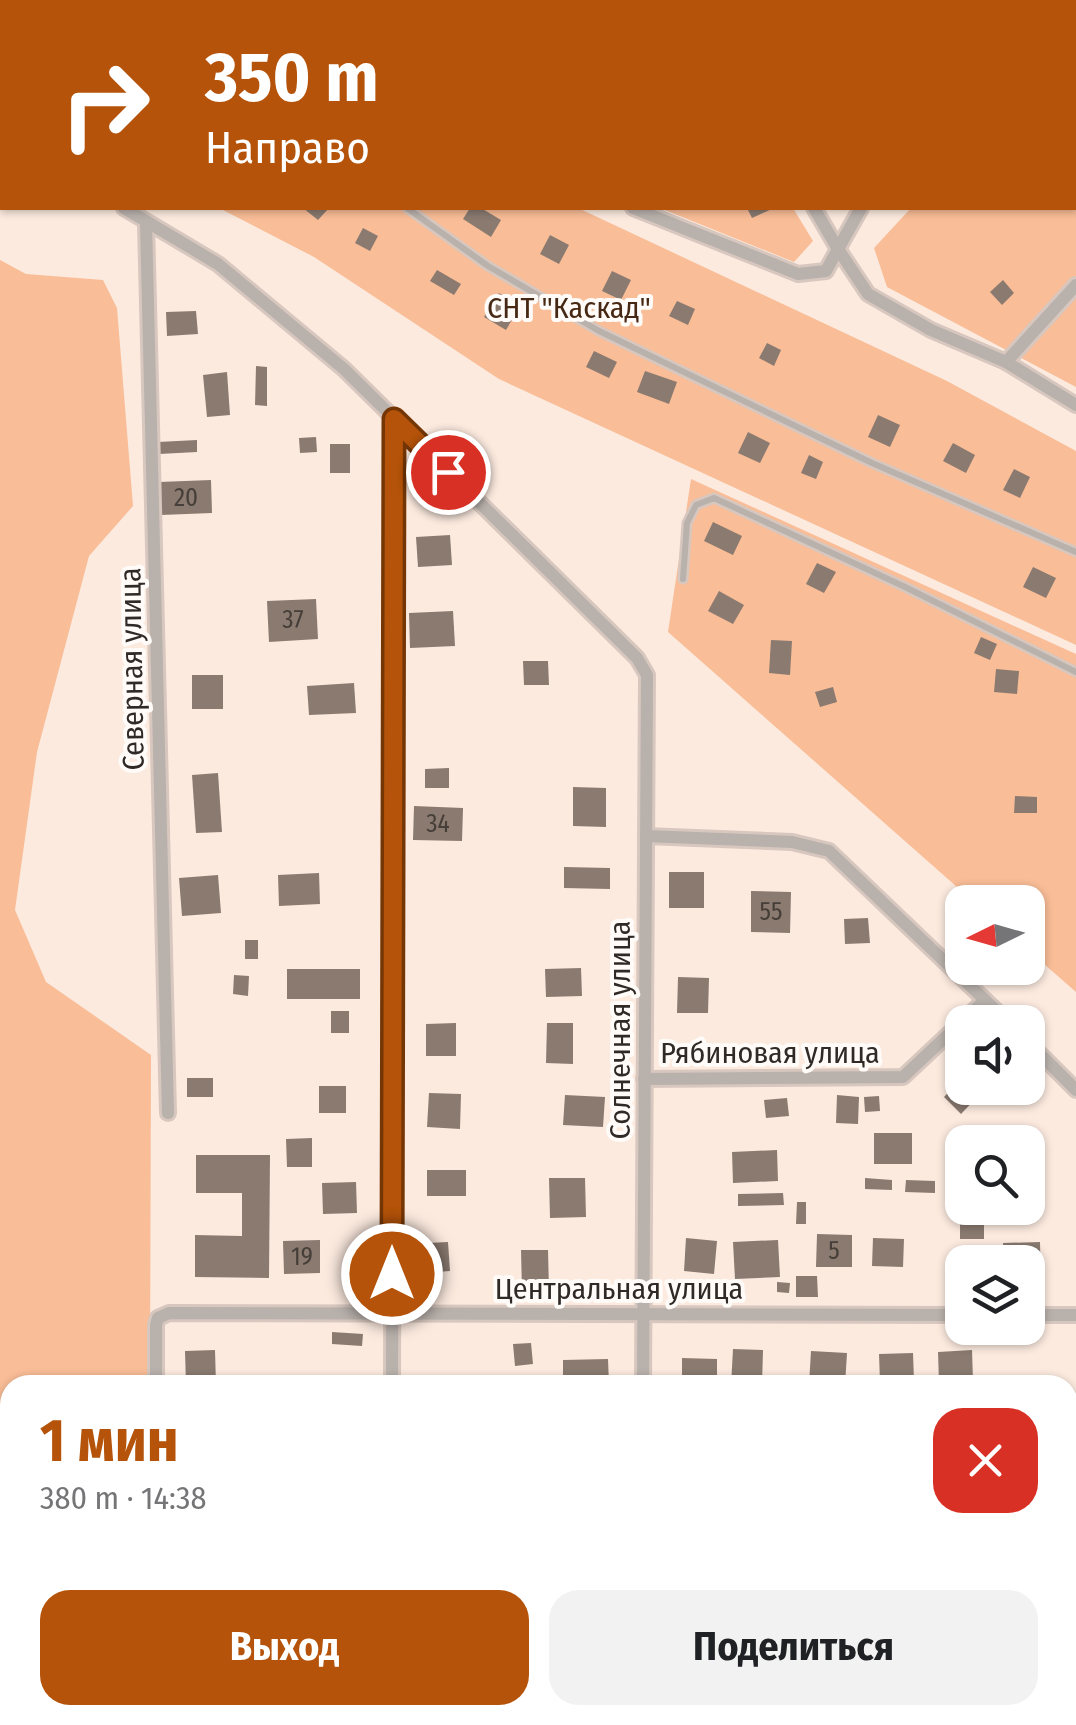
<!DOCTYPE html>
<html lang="ru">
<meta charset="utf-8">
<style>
:root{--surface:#fff;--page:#f2f2f2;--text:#202124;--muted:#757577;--accent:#b45309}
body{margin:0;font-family:"Fira Sans Condensed",sans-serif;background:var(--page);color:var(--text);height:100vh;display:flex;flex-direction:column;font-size:38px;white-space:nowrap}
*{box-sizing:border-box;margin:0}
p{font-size:32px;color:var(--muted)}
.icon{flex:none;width:55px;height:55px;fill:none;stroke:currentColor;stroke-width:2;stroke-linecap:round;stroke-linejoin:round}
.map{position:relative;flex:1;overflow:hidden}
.drawer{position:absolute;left:0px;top:1375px;width:1078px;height:350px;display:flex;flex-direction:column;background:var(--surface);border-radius:30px 30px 0 0;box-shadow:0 2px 8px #0004}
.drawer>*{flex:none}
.top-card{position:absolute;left:0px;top:0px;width:1078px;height:210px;box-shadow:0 2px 8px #0004;background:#b45309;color:#fff;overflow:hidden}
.needle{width:65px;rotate:265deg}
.buttons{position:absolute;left:945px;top:885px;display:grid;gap:20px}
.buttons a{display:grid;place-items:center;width:100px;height:100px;border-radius:20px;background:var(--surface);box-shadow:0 2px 8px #0004;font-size:50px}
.pin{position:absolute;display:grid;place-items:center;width:85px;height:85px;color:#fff;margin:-42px;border:5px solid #fff;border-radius:50%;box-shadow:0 2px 10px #0007}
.me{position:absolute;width:110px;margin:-55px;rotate:0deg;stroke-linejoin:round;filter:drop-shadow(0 0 8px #0008)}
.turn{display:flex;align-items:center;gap:35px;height:210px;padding:0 40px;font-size:45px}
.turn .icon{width:130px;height:130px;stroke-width:2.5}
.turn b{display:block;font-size:70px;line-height:85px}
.round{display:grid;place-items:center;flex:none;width:105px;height:105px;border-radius:30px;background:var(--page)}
.overview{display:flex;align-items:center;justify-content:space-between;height:170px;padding:0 40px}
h1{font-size:60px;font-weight:700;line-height:75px;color:var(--accent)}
.cta{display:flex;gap:20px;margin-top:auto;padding:20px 40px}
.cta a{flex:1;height:115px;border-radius:30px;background:var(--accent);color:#fff;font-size:40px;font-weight:700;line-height:115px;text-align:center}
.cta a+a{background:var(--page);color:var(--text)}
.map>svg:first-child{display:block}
.green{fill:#f9bd97}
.building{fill:#8a7a70}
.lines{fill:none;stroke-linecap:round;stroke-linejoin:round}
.service-casing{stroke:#d7c7be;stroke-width:11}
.minor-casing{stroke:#d7c7be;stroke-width:18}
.service{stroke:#b9b1ac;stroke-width:6}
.minor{stroke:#b9b1ac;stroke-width:12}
.route-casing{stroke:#753606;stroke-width:25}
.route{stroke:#b45309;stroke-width:18}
.labels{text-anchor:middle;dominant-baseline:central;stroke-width:8;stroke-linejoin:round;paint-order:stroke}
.number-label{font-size:25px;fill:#463e38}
.park-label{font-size:30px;fill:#462814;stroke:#fefbf8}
.street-label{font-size:30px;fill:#302a26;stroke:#fefbf8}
</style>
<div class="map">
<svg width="1076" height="1725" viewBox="0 0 1076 1725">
<rect width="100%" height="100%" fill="#fceadf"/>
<g class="green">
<polygon points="154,0 324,0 326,2 153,2"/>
<polygon points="398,0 674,0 676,2 399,2"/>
<polygon points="721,0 1068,0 1065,2"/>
<polygon points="1076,59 1076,387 887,287 874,248 911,208 1075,208"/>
<polygon points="219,208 578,208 947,381 1076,451 1076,645 499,379 314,257"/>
<polygon points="660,208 793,208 813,241 794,262"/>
<polygon points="0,260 26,274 103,280 117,308 133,506 89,556 37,752 15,910 46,982 151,1055 150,1385 10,1385 10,1603 0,1604"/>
<polygon points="691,479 1076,654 1076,992 1028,950 1028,902 974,902 668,632"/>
</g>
<g class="building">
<polygon points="303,208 329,208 318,220"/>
<polygon points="470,208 481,208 501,220 491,237 463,219"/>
<polygon points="747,208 774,208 752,218"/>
<polygon points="363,228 378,236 370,251 355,243"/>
<polygon points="550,235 569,245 559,264 540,254"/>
<polygon points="437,270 461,284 454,295 430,281"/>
<polygon points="612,271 631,280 621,300 602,291"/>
<polygon points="1003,280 1014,293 1002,305 990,292"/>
<polygon points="499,293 520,306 506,330 484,317"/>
<polygon points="677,301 695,309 688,325 669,316"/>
<polygon points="196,311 198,334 167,336 166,312"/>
<polygon points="767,343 781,350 774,366 759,358"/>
<polygon points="594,351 617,362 609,378 586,367"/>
<polygon points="256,366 267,367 267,406 255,405"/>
<polygon points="645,371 677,382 669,404 637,392"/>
<polygon points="227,372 230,415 207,417 203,375"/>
<polygon points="878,415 900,425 890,447 868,437"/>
<polygon points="748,432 770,443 760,463 738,453"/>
<polygon points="316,437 317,452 300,453 299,438"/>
<polygon points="197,440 197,452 159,454 158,442"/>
<polygon points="953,443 975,455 966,473 943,461"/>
<rect x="330" y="444" width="20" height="29"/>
<polygon points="809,455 823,462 816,479 801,473"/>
<polygon points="1014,469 1030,477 1020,498 1003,490"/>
<polygon points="211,480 212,513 161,515 159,482"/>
<polygon points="713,522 742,536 733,555 704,541"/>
<polygon points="450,535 452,565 418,567 416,537"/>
<polygon points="817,563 836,572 824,593 806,584"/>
<polygon points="1033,567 1056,578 1046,598 1023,587"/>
<polygon points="719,591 744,605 733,624 708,611"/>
<polygon points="316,599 318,639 269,642 267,601"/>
<polygon points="453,611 455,646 410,648 409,613"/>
<polygon points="981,637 997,644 990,660 974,653"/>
<polygon points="771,640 792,641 790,675 769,673"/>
<polygon points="523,661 548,661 549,685 524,685"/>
<polygon points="996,669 1019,671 1017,694 994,692"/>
<rect x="192" y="675" width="31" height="34"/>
<polygon points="354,683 356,713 309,715 307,686"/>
<polygon points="833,687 837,702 820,707 815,692"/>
<polygon points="449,768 449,788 425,788 425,769"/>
<polygon points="218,773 222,832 196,833 192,775"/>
<polygon points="573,787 606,788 606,827 573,826"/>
<polygon points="1015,796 1037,797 1037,813 1014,813"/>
<polygon points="414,806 463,808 462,841 413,840"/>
<polygon points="564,867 610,868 610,889 564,888"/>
<rect x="669" y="872" width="35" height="36"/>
<polygon points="319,873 320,904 279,906 278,875"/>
<polygon points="218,875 221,913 182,916 179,878"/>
<polygon points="751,891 791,892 790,933 751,932"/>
<polygon points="868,918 870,943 845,944 844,919"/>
<rect x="245" y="940" width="13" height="19"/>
<polygon points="581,968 582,996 546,997 545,969"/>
<rect x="287" y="969" width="73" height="30"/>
<polygon points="234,975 249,976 248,996 233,994"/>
<polygon points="678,977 709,978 708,1013 677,1013"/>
<rect x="331" y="1011" width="18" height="22"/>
<polygon points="456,1023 456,1056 426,1056 426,1024"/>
<polygon points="547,1023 573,1023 573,1064 546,1063"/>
<rect x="187" y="1078" width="26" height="19"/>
<polygon points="962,1078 962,1088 977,1088 982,1092 961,1114 944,1097"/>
<rect x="319" y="1086" width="27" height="27"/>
<polygon points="429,1093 461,1094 460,1129 427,1127"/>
<polygon points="565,1095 605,1097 603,1127 563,1125"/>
<polygon points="837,1095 859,1097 858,1124 836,1123"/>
<polygon points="879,1096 880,1111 865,1112 864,1097"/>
<polygon points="787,1098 789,1116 766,1118 764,1100"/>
<rect x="874" y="1133" width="38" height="31"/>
<polygon points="312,1138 312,1167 287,1167 286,1139"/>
<polygon points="777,1150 778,1181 733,1183 732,1152"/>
<polygon points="196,1155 270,1155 269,1278 195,1277 195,1235 242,1236 242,1193 196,1193"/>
<rect x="427" y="1170" width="39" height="26"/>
<polygon points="549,1178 585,1178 586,1217 550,1218"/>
<polygon points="865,1178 892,1180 892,1190 865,1189"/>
<polygon points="906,1180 935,1181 935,1193 905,1192"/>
<polygon points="356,1182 357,1213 323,1214 322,1183"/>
<polygon points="783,1193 784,1205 738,1206 738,1194"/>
<polygon points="797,1202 806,1202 806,1224 796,1224"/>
<rect x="960" y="1219" width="24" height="20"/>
<polygon points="817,1234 852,1235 852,1267 816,1267"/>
<polygon points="686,1238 717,1241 714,1274 684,1271"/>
<polygon points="873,1238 904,1239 903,1267 872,1266"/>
<polygon points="320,1240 320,1273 284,1274 283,1241"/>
<polygon points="778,1240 780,1277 735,1279 733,1242"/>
<polygon points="448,1242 450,1271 409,1274 407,1244"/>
<polygon points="1040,1242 1041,1286 1028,1286 1028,1262 1004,1262 1003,1243"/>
<polygon points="521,1250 548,1250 549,1290 522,1291"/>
<polygon points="796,1276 817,1276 818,1297 796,1297"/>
<polygon points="777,1282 790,1283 789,1293 777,1292"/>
<polygon points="332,1332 363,1334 362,1346 332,1344"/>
<polygon points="531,1343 533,1364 515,1366 513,1344"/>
<polygon points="733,1349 763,1350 762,1385 731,1385"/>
<polygon points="215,1350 216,1385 186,1385 185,1351"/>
<polygon points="972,1350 973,1381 939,1383 938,1352"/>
<polygon points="811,1351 847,1353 845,1385 809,1385"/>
<polygon points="913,1353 914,1381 880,1382 879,1354"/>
<polygon points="682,1358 717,1359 717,1385 682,1385"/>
<polygon points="608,1359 609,1385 563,1385 563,1360"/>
<polygon points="5,1646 10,1646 10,1676 6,1676"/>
<rect x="1068" y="1668" width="8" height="24"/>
<polygon points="349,1715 370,1715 369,1725 349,1723"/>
<rect x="769" y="1715" width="38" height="10"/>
<rect x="912" y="1715" width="36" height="10"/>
<rect x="667" y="1716" width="39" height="9"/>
</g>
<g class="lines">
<g class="service-casing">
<g id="service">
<polyline points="266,2 267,0"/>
<polyline points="438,2 440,0"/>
<polyline points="795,2 798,0"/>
<polyline points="0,12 2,16"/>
<polyline points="407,208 488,266 599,331 872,463 1076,552"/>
<polyline points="683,579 687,523 696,505 714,498 903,586 1076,672"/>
</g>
</g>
<g class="minor-casing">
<g id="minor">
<polyline points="380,0 381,2"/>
<polyline points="695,0 697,2"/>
<polyline points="130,2 132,0"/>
<polyline points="1075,29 1076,28"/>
<polyline points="124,208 218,264 344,369 637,658 647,675 643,1385"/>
<polyline points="633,208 798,274 826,271 838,249 868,294 931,330 1006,362 1076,405"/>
<polyline points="814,208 838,249"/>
<polyline points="146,223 168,1113"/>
<polyline points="838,249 861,208"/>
<polyline points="1006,362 1076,285"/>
<polyline points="646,836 792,842 829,851 1008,1022"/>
<polyline points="1028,1042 1076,1090"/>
<polyline points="644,1079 903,1077 985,1000"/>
<polyline points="1028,1315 1076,1315"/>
<polyline points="156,1385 156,1325 158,1318 169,1313 962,1315"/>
<polyline points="392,1385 395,419"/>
<polyline points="1068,1546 1076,1546"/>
<polyline points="0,1717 24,1715"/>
<polyline points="392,1725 392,1715"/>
<polyline points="640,1725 641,1715"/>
</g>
</g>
<use href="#service" class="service"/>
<use href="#minor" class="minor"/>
</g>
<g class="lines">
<g class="route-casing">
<polyline id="route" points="392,1274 394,419 448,472"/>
</g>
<use href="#route" class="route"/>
</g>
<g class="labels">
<g class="number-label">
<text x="186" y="498">20</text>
<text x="293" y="620">37</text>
<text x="438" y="824">34</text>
<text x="771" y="912">55</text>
<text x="834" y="1251">5</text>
<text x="302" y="1257">19</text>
</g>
<g class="park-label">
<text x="569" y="308">СНТ "Каскад"</text>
</g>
<g class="street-label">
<text transform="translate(132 669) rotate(-91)">Северная улица</text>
<text transform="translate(620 1030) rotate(-90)">Солнечная улица</text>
<text x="770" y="1053">Рябиновая улица</text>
<text x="619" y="1289">Центральная улица</text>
</g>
</g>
</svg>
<div class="buttons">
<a><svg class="needle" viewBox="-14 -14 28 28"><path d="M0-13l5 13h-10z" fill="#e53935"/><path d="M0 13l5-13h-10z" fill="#757577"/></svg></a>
<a><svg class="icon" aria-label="sound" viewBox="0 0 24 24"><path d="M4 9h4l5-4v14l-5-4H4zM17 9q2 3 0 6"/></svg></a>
<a><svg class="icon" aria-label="search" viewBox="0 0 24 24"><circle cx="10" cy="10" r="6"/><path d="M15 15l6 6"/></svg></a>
<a><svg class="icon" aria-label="layers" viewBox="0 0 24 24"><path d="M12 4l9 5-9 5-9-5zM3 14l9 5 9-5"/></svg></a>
</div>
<div class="pin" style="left:448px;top:472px;background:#d93025"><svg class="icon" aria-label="arrive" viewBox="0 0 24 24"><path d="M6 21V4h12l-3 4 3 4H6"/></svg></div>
<svg class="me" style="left:392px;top:1274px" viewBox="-20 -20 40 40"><circle r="17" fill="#b45309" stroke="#fff" stroke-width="3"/><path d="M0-11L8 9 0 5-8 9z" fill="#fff"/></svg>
<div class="top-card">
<div class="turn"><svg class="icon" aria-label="right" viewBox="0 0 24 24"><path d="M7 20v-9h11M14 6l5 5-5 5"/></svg><div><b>350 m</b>Направо</div></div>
</div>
<section class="drawer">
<div class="overview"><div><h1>1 мин</h1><p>380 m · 14:38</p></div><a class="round" style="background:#d93025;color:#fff"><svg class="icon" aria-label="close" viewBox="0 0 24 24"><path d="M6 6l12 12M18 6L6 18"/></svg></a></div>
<div class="cta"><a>Выход</a><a>Поделиться</a></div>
</section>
</div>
